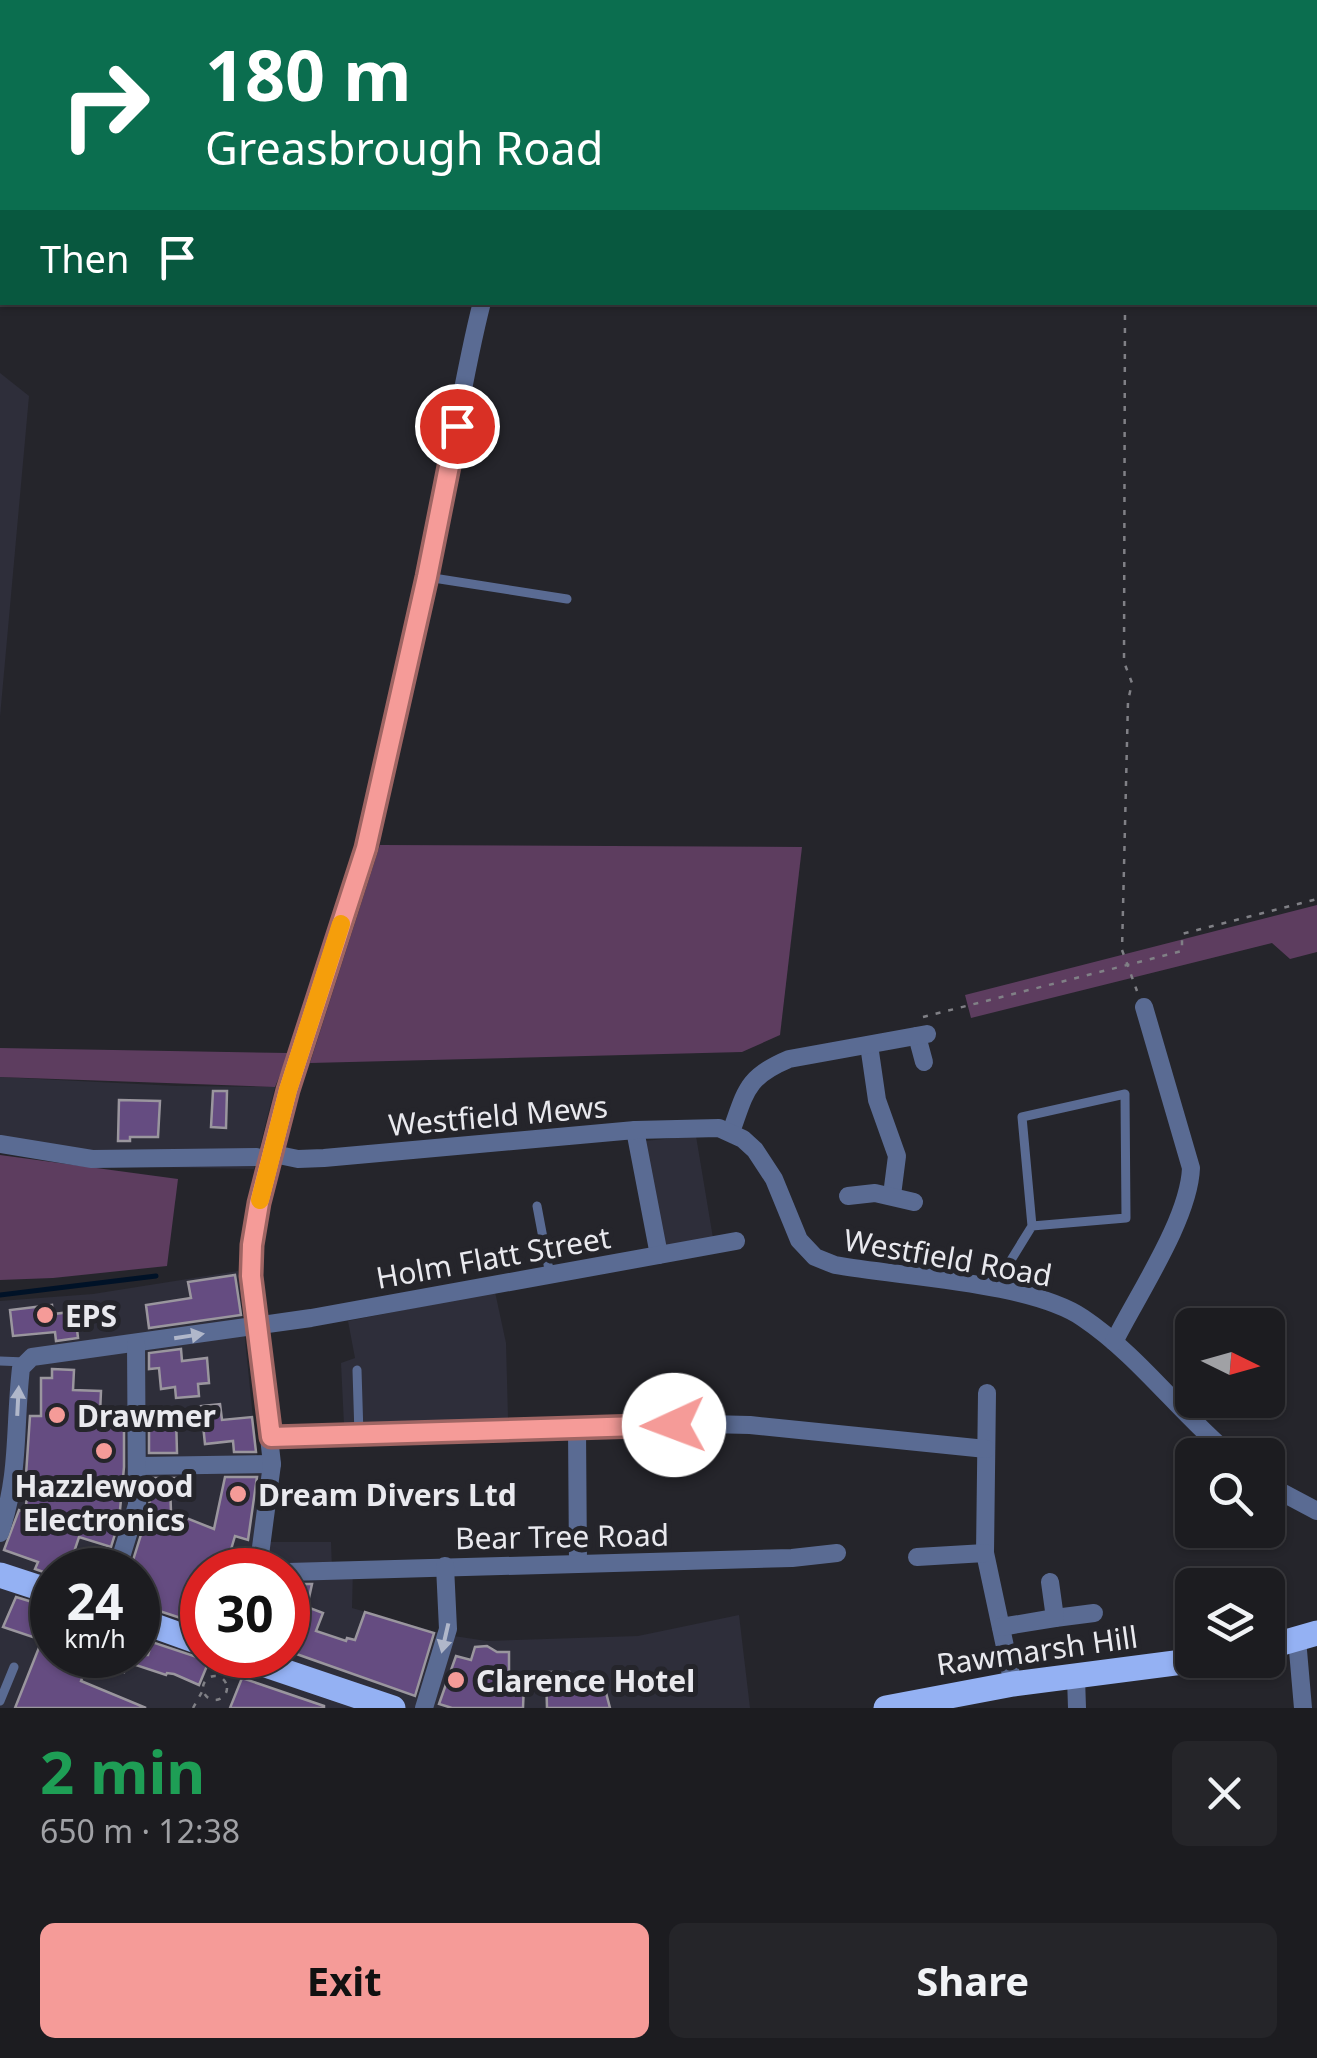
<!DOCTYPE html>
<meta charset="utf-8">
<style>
:root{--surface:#1c1c20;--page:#252529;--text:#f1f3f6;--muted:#a0a1a5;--line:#3a3a3e;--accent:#f59b98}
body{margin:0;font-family:"Noto Sans",sans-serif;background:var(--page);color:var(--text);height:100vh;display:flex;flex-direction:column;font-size:38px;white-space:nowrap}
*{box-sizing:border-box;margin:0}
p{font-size:32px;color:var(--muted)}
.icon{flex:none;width:55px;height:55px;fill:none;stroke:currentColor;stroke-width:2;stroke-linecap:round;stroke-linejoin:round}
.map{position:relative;height:1708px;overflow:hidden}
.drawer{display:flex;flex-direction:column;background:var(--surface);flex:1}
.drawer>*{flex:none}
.hud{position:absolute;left:0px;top:0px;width:1318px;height:305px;box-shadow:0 2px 8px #0004,0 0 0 2px var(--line);background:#0b6e4f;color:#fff;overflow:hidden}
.needle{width:65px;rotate:95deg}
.fabs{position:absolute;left:1175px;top:1308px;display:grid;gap:20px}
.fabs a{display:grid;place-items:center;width:110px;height:110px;border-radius:15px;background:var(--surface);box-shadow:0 2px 8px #0004,0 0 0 2px var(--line);font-size:50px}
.speed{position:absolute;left:30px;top:1548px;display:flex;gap:20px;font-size:50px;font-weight:700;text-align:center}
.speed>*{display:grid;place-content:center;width:130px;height:130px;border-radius:50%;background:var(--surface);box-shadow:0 2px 8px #0004,0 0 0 2px var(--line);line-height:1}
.speed small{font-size:25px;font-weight:400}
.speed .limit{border:15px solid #d22;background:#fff;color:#111}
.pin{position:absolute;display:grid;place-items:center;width:85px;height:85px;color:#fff;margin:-42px;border:5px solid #fff;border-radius:50%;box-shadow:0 2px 10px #0007}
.me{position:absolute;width:110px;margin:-55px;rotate:268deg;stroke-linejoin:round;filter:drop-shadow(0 0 8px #0008)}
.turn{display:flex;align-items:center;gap:35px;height:210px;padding:0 40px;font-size:45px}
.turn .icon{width:130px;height:130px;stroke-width:2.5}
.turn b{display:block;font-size:70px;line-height:85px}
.then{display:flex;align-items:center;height:95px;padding:0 40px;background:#0003;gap:20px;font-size:38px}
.round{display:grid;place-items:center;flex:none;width:105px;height:105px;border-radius:15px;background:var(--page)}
.overview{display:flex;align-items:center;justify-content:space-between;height:170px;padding:0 40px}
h1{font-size:60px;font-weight:700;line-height:75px;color:#1e9e55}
.cta{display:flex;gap:20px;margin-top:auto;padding:20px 40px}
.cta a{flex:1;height:115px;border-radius:15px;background:var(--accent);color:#111;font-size:40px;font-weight:700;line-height:115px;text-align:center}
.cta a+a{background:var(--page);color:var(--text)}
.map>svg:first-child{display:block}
.built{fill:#2e2e3a;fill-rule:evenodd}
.green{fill:#5d3d5f}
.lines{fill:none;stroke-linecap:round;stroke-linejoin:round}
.stream{stroke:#001227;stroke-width:5}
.building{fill:#654c81;stroke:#9a969e;stroke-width:2.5}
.path{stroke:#808086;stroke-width:2.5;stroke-dasharray:5 8;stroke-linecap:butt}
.service{stroke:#5a6b93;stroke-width:9}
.minor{stroke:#5a6b93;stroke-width:18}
.primary{stroke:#94b1f3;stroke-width:25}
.oneway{fill:#b0b7ca}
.route-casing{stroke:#9f6563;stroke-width:25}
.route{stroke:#f59b98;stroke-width:18}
.slow{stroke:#f59e0b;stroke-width:18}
.poi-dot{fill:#f59b98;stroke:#25252b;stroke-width:4}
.labels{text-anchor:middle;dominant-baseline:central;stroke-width:10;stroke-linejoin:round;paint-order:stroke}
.street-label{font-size:30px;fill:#e9e9ee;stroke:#25252b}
.poi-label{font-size:30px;font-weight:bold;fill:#e9e9ee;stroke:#25252b;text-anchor:start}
</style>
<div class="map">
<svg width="1317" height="1708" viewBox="0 0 1317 1708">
<rect width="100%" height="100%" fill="#25252b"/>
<g class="built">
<polygon points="0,373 29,396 0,717"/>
<polygon points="0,1077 177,1086 275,1087 254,1169 94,1166 0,1151"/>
<polygon points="696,1136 713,1238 663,1248 644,1141"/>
<path d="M238,1271L257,1457L272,1464L263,1542H331L332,1570L353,1569L352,1608L447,1635L487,1641L638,1636L739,1615L750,1708H0V1301L93,1294ZM52,1570H138V1655H52ZM202,1570H288V1655H202Z"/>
<polygon points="495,1292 506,1343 508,1418 344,1425 341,1363 355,1358 348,1321"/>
</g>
<g class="green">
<polygon points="380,845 802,847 780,1035 742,1052 310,1063"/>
<polygon points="1317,905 1317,952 1290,959 1272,943 971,1018 965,995"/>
<polygon points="0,1048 289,1053 275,1087 0,1077"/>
<polygon points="0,1155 178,1179 167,1266 53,1278 0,1280"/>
</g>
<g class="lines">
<polyline class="stream" points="0,1295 156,1276"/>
</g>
<g class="building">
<polygon points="213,1091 227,1091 226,1128 211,1127"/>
<polygon points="119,1100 160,1101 158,1137 130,1137 130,1141 118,1141"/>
<polygon points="235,1275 241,1315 149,1328 146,1305 191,1298 188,1282"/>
<polygon points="52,1305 53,1314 71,1312 72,1320 76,1320 78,1338 56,1341 55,1332 13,1336 10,1310"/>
<polygon points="181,1349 182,1361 207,1358 209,1383 198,1384 199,1396 176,1398 175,1387 161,1389 159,1368 149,1369 149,1353"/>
<polygon points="52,1369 74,1370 73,1390 101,1391 100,1414 116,1414 115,1429 124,1429 124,1467 119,1521 111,1547 79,1537 68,1570 52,1570 52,1575 35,1569 38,1562 4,1550 19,1510 25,1512 30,1476 26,1475 30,1416 41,1416 41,1378 52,1378"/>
<polygon points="220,1404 222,1420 252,1417 256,1452 234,1452 233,1441 205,1444 201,1406"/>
<polygon points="176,1416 177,1453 149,1453 149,1417"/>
<polygon points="225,1477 257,1477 248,1540 235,1536 225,1570 202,1570 202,1625 138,1604 138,1570 130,1570 149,1509 151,1478 177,1478 177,1483 170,1484 171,1512 214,1529"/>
<polygon points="288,1584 312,1584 307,1607 323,1613 316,1631 346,1641 347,1638 355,1640 365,1612 434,1633 415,1696 288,1651"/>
<polygon points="16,1597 52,1608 52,1655 148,1655 152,1642 209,1661 199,1685 174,1674 167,1673 166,1675 127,1662 124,1672 89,1659 81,1681 146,1708 15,1708 42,1640 3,1627"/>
<polygon points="487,1646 497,1652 509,1652 509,1683 524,1683 523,1708 452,1708 439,1704 456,1656 471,1660 475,1647"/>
<polygon points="546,1672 569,1672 569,1679 583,1679 583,1683 603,1681 610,1708 547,1708"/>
<polygon points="242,1678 324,1706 324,1708 230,1708"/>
</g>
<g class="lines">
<g class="path">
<polyline points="1073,0 1074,2"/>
<polyline points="1315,54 1317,54"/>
<polyline points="1125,302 1124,662 1132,683 1128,701 1122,950 1137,991"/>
<polyline points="923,1017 1182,951 1182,934 1317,899"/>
<circle cx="215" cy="1688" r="12"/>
<polyline points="193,1708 203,1690"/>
</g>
<g class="service">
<polyline points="427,577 567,599"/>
<polyline points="537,1206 550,1275"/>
<polyline points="995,1286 1032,1226 1022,1117 1125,1094 1126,1218 1032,1226"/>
<polyline points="0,1361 25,1362"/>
<polyline points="357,1370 359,1435"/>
<polyline points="0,1701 14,1667"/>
</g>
<g class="minor">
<polyline points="650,2 654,0"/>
<polyline points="917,1036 924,1062"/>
<polyline points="869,1045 877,1100 897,1156 892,1195"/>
<polyline points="635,1130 659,1255"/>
<path d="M731,1132C746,1091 746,1077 789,1059L927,1034"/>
<polyline points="0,1144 92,1159 257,1157"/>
<path d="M269,1153L298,1159L324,1158L635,1130L719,1128L743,1139L755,1150L774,1179L799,1240L815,1257L835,1265C901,1277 1030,1282 1083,1318C1138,1355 1179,1412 1230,1455"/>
<polyline points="848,1196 875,1193 914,1202"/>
<path d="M1114,1342C1138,1294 1189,1219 1191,1168L1144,1007"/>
<polyline points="987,1393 985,1553 1013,1684"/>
<polyline points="577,1428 578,1563"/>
<polyline points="271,1437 707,1424 750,1425 986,1449"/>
<polyline points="139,1466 272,1464"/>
<polyline points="1268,1485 1317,1511"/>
<path d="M0,1533C20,1473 14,1429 21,1368L32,1357L311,1318L736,1241"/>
<polyline points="917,1557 985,1553"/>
<polyline points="117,1570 137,1505 136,1344"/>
<path d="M258,1570L272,1464L251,1276C255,1126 331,988 367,845C395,732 419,617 441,503C455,437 465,368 482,302"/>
<polyline points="288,1572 792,1558 837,1553"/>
<polyline points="1055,1618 1094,1613"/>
<polyline points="1001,1627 1055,1618 1050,1582"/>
<polyline points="1297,1639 1303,1708"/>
<polyline points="1076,1677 1077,1708"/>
<polyline points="424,1708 448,1629 445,1566"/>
</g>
<g class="primary">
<polyline points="0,1575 52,1592"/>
<polyline points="138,1620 202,1643"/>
<polyline points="1268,1647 1317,1633"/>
<polyline points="236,1655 393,1708"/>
<polyline points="886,1708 1013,1684 1198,1660"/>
</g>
</g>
<defs><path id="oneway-solid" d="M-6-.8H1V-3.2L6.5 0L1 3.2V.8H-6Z" transform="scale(2.5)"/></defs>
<g class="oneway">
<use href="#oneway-solid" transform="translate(189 1336) rotate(-9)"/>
<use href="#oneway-solid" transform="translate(18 1401) rotate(-87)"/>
<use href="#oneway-solid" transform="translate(445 1638) rotate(103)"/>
</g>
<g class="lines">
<g class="route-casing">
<polyline id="route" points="457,426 427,577 366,848 288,1090 259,1203 252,1245 251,1276 271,1437 674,1425"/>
</g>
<use href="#route" class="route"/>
<polyline class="slow" points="260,1200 288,1090 341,924"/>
</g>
<g class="poi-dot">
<circle cx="45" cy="1315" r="10"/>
<circle cx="57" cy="1415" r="10"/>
<circle cx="104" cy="1451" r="10"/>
<circle cx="238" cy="1494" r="10"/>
<circle cx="456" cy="1680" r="10"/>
</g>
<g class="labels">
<g class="street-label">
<text transform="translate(498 1115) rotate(-5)">Westfield Mews</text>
<text transform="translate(493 1257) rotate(-10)">Holm Flatt Street</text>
<text transform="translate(948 1257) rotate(10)">Westfield Road</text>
<text transform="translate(562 1536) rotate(-1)">Bear Tree Road</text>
<text transform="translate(1037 1650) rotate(-8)">Rawmarsh Hill</text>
</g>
<g class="poi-label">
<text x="65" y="1315">EPS</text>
<text x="77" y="1415">Drawmer</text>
<text x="104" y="1485" text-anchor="middle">Hazzlewood<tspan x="104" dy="34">Electronics</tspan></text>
<text x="258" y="1494">Dream Divers Ltd</text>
<text x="476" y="1680">Clarence Hotel</text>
</g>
</g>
</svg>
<div class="fabs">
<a><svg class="needle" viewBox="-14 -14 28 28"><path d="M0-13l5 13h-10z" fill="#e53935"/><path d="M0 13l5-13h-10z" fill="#a0a1a5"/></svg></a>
<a><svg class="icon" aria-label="search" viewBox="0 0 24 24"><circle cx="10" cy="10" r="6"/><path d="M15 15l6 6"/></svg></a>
<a><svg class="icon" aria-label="layers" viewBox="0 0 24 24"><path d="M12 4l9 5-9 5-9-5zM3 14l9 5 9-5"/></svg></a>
</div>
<div class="speed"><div>24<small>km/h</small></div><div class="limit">30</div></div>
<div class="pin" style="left:457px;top:426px;background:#d93025"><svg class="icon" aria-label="arrive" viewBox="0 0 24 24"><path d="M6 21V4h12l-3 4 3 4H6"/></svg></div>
<svg class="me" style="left:674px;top:1425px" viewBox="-20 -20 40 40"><circle r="19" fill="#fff"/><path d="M0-13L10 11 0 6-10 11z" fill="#f59b98"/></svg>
<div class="hud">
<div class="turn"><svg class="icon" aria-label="right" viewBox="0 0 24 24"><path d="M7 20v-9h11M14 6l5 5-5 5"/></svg><div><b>180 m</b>Greasbrough Road</div></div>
<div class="then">Then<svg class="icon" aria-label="arrive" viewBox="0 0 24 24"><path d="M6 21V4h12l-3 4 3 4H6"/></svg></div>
</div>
</div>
<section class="drawer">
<div class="overview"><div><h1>2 min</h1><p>650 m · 12:38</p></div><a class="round"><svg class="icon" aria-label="close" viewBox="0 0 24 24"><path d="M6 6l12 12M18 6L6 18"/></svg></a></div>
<div class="cta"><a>Exit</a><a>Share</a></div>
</section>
